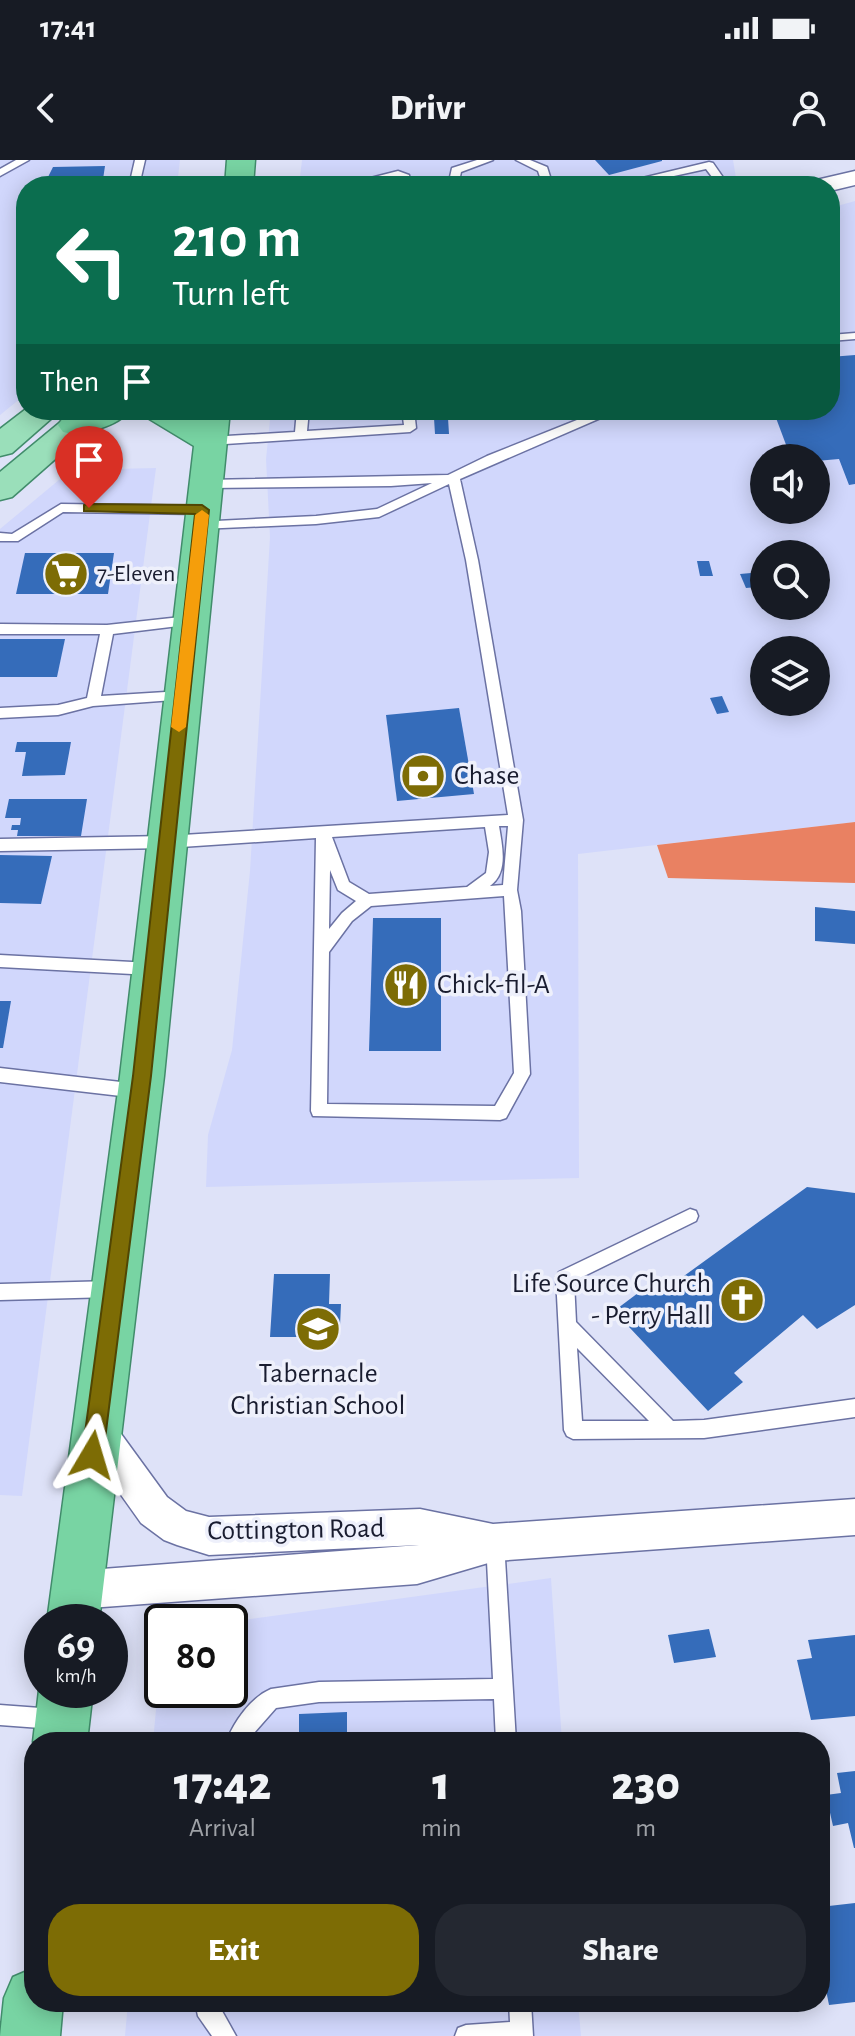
<!DOCTYPE html>
<style>
:root{--surface:#171b24;--page:#242831;--text:#f1f3f6;--muted:#9ea1a6;--accent:#7d6c05}
body{margin:0;font-family:"Alegreya Sans",sans-serif;background:var(--page);color:var(--text);height:100vh;display:flex;flex-direction:column;font-size:30px;white-space:nowrap}
*{box-sizing:border-box;margin:0}
p{font-size:26px;color:var(--muted)}
.icon{flex:none;width:44px;height:44px;fill:none;stroke:currentColor;stroke-width:2;stroke-linecap:round;stroke-linejoin:round}
.map{position:relative;flex:1;overflow:hidden}
.sheet{position:absolute;left:24px;top:1572px;width:806px;height:280px;display:flex;flex-direction:column;background:var(--surface);border-radius:32px;box-shadow:0 4px 20px #0003}
.sheet>*{flex:none}
.top-card{position:absolute;left:16px;top:16px;width:824px;height:244px;border-radius:32px;box-shadow:0 4px 20px #0003;background:#0b6e4f;color:#fff;overflow:hidden}
.buttons{position:absolute;left:750px;top:284px;display:grid;gap:16px}
.buttons a{display:grid;place-items:center;width:80px;height:80px;border-radius:50%;background:var(--surface);box-shadow:0 4px 20px #0003;font-size:40px}
.speed{position:absolute;left:24px;top:1444px;display:flex;gap:16px;font-size:40px;font-weight:700;text-align:center}
.speed>*{display:grid;place-content:center;width:104px;height:104px;border-radius:50%;background:var(--surface);box-shadow:0 4px 20px #0003;line-height:1}
.speed small{font-size:20px;font-weight:400}
.speed .limit{border:4px solid #111;border-radius:12px;background:#fff;color:#111}
.pin{position:absolute;display:grid;place-items:center;width:68px;height:68px;color:#fff;margin:-82px -34px;border-radius:50% 50% 50% 0;rotate:-45deg;box-shadow:0 0 8px #0007}
.pin .icon{rotate:45deg}
.me{position:absolute;width:88px;margin:-44px;rotate:7deg;stroke-linejoin:round;filter:drop-shadow(0 0 6px #0008)}
.turn{display:flex;align-items:center;gap:28px;height:168px;padding:0 24px;font-size:36px}
.turn .icon{width:104px;height:104px;stroke-width:2.5}
.turn b{display:block;font-size:56px;line-height:68px}
.then{display:flex;align-items:center;height:76px;padding:0 24px;background:#0003;gap:16px;font-size:30px}
.eta{display:flex;justify-content:space-evenly;align-items:center;height:136px;text-align:center}
.eta b{font-size:48px;font-weight:800;line-height:56px}
.cta{display:flex;gap:16px;margin-top:auto;padding:16px 24px}
.cta a{flex:1;height:92px;border-radius:32px;background:var(--accent);color:#fff;font-size:32px;font-weight:800;line-height:92px;text-align:center}
.cta a+a{background:var(--page);color:var(--text)}
.status{display:flex;justify-content:space-between;align-items:center;height:56px;padding:0 40px;background:var(--surface);direction:ltr}
.status svg{height:22px;fill:currentColor}
header{display:flex;justify-content:space-between;align-items:center;height:104px;padding:0 24px;background:var(--surface);font-size:36px;font-weight:800}
.map>svg:first-child{display:block}
.built{fill:#d1d7fc;fill-rule:evenodd}
.forest{fill:#e98162}
.building{fill:#356cba}
.lines{fill:none;stroke-linecap:round;stroke-linejoin:round}
.service-casing{stroke:#6b72a3;stroke-width:3}
.minor-casing{stroke:#6b72a3;stroke-width:3}
.tertiary-casing{stroke:#6b72a3;stroke-width:3}
.primary-casing{stroke:#418c6b;stroke-width:3}
.trunk-casing{stroke:#418c6b;stroke-width:3}
.service{fill:#fff;fill-rule:evenodd}
.minor{fill:#fff;fill-rule:evenodd}
.tertiary{fill:#fff;fill-rule:evenodd}
.primary{fill:#9adfba;fill-rule:evenodd}
.trunk{fill:#78d4a3;fill-rule:evenodd}
.route{fill:#7d6c05;stroke:#514603;stroke-width:2}
.slow{fill:#f59e0b}
.labels{text-anchor:middle;dominant-baseline:central;stroke-width:7;stroke-linejoin:round;paint-order:stroke}
.far-poi-label{font-size:24px;fill:#191c2f;stroke:#eef0fb;text-anchor:start}
.poi-label{font-size:28px;fill:#191c2f;stroke:#eef0fb;text-anchor:start}
.street-label{font-size:28px;fill:#191c2f;stroke:#eef0fb}
</style>
<div class="status"><b>17:41</b><svg viewBox="0 0 49 12"><path d="M0 12V9h3v3zM5 12V6h3v6zM10 12V3h3v9zM15 12V0h3v12zM26 1h20v11H26zM47 4h2v5h-2z"/></svg></div>
<header><svg class="icon" aria-label="back" viewBox="0 0 24 24"><path d="M15 5l-7 7 7 7"/></svg>Drivr<svg class="icon" aria-label="person" viewBox="0 0 24 24"><circle cx="12" cy="8" r="4"/><path d="M4 21q1-7 8-7t8 7"/></svg></header>
<div class="map">
<svg width="855" height="1876" viewBox="0 0 855 1876">
<rect width="100%" height="100%" fill="#dee2f8"/>
<g class="built">
<polygon points="0,0 180,0 177,26 26,26 26,234 0,255"/>
<polygon points="302,0 733,0 736,18 701,26 299,26"/>
<path d="M855,41V662L578,694L579,1018L206,1027L208,975L232,890L250,711L270,377L266,299L271,250H830V48ZM764,298H816V350H764ZM764,394H816V446H764ZM764,490H816V542H764Z"/>
<polygon points="156,308 22,1336 0,1335 0,369 71,310"/>
<polygon points="551,1418 562,1582 153,1582 162,1485 162,1530 230,1530 229,1462"/>
<polygon points="128,1842 578,1842 581,1876 125,1876"/>
</g>
<polygon class="forest" points="855,662 855,723 668,718 657,685"/>
<g class="building">
<polygon points="595,0 662,0 662,1 609,15"/>
<polygon points="105,6 102,26 31,26 32,22 46,21 53,7"/>
<polygon points="855,195 855,324 849,325 839,299 816,301 816,298 791,298 773,250 830,250 830,197"/>
<polygon points="349,250 387,250 387,255 349,256"/>
<polygon points="434,258 448,258 449,274 435,274"/>
<polygon points="25,393 114,393 108,434 16,434"/>
<polygon points="697,401 709,401 713,416 700,416"/>
<polygon points="751,413 757,427 746,428 740,414"/>
<polygon points="0,479 65,479 57,517 0,517"/>
<polygon points="722,536 729,552 717,554 710,538"/>
<polygon points="459,548 474,634 397,641 386,555"/>
<polygon points="17,582 71,582 65,615 22,616 26,592 15,592"/>
<polygon points="9,639 87,639 81,676 17,676 18,670 11,670 12,665 20,665 21,658 5,658"/>
<polygon points="0,695 52,696 41,744 0,743"/>
<polygon points="815,747 855,751 855,784 815,781"/>
<polygon points="373,758 441,758 441,891 369,891"/>
<polygon points="0,841 11,841 3,888 0,888"/>
<polygon points="807,1027 855,1033 855,1145 817,1169 803,1155 734,1213 743,1222 708,1251 614,1151 650,1124 659,1134"/>
<polygon points="274,1114 330,1114 329,1144 341,1144 340,1166 329,1166 329,1177 270,1177"/>
<polygon points="709,1469 716,1497 674,1503 668,1475"/>
<polygon points="855,1475 855,1556 811,1560 797,1500 812,1498 808,1480"/>
<polygon points="347,1552 347,1582 299,1582 299,1554"/>
<polygon points="855,1611 855,1688 854,1688 848,1663 833,1666 826,1635 841,1633 837,1613"/>
<polygon points="855,1743 855,1842 829,1845 820,1800 820,1747"/>
</g>
<g class="lines">
<g class="service-casing">
<g id="service">
<polygon points="16,0 29,0 0,16 0,9"/>
<polygon points="135,0 145,0 139,26 129,26"/>
<polygon points="477,0 493,0 461,12 458,26 448,26 452,8"/>
<polygon points="516,0 530,0 547,7 553,26 543,26 538,11"/>
<polygon points="709,2 713,3 729,26 719,26 706,9 628,26 609,26"/>
<polygon points="398,11 409,15 411,26 401,26 400,19 397,17 358,26 339,26"/>
<polygon points="855,173 855,179 830,181 830,175"/>
<polygon points="297,250 309,250 307,271 404,265 402,250 414,250 416,268 410,272 210,285 204,281 210,277 295,272"/>
<path d="M602,250H619L460,319L478,400L523,660L517,730L521,751L530,914L506,958L500,960L313,956L311,951L316,678L166,688L0,691V679L166,676L508,655L466,400L449,324L379,357L316,364L200,369L194,365L196,362L316,356L377,349L432,323L391,326L207,328L201,324L207,320L448,315L487,296ZM499,666H508L503,725L490,726C509,712 502,686 499,666ZM485,667L489,692L486,713L467,727L369,734L349,722L332,677ZM330,710L338,730L356,741L342,753L329,769ZM504,736L514,913L495,946L327,944L329,792L352,761L371,746Z"/>
<polygon points="61,344 202,346 208,350 202,354 63,352 18,381 0,381 0,373 12,374"/>
<polygon points="190,456 197,461 195,464 113,474 101,536 182,531 187,533 187,539 93,546 58,555 0,558 0,548 58,545 87,538 100,474 0,474 0,464 107,465"/>
<polygon points="0,795 151,803 159,809 151,815 0,807"/>
<polygon points="0,908 138,924 144,926 146,931 144,936 138,938 0,922"/>
<path d="M690,1049L696,1051L698,1056L696,1061L574,1121L576,1162L673,1261L704,1260L855,1239V1257L704,1278L573,1279L567,1276L564,1270L556,1117L559,1112ZM577,1188L649,1261H582Z"/>
<polygon points="112,1121 118,1123 121,1129 118,1135 112,1137 0,1140 0,1124"/>
<path d="M495,1373L502,1375L504,1382L516,1582H496L494,1539L319,1542L276,1548L246,1582H226C234,1562 250,1538 271,1529L319,1522L493,1519L486,1382L488,1375Z"/>
<polygon points="0,1545 54,1549 61,1552 64,1559 61,1566 54,1569 0,1565"/>
<polygon points="195,1842 217,1842 236,1876 212,1876 198,1856"/>
<polygon points="509,1842 531,1842 533,1876 455,1876 458,1868 466,1865 510,1862"/>
</g>
</g>
<g class="minor-casing">
<polygon id="minor" points="95,1251 108,1256 167,1337 186,1351 209,1357 420,1349 493,1364 855,1339 855,1375 495,1401 417,1424 76,1449 63,1443 57,1430 63,1417 76,1411 419,1385 209,1395 177,1385 164,1380 141,1363 82,1280 77,1268 82,1256"/>
</g>
<g class="tertiary-casing">
<polygon id="tertiary" points="855,11 855,25 830,31 830,26 809,26 812,21"/>
</g>
<g class="primary-casing">
<g id="primary">
<polygon points="26,249 61,250 12,293 0,296 0,269"/>
<polygon points="75,250 111,250 12,337 0,340 0,312"/>
</g>
</g>
<g class="trunk-casing">
<g id="trunk">
<polygon points="227,0 255,0 253,26 225,26"/>
<path d="M83,250H130C119,266 81,277 63,272L58,265L63,258Z"/>
<polygon points="141,250 181,250 197,259 198,250 230,250 164,916 99,1462 47,1462 120,916 194,286 146,257"/>
<polygon points="42,1523 42,1530 93,1530 87,1582 34,1582 34,1586 33,1582 39,1530"/>
<polygon points="34,1808 34,1842 63,1842 60,1876 0,1876 4,1838 13,1817"/>
</g>
</g>
<use href="#service" class="service"/>
<use href="#minor" class="minor"/>
<use href="#tertiary" class="tertiary"/>
<use href="#primary" class="primary"/>
<use href="#trunk" class="trunk"/>
</g>
<polygon class="route" points="89,344 202,345 209,350 151,916 103,1295 100,1302 92,1305 85,1302 82,1295 133,916 195,354 84,351 84,345"/>
<polygon class="slow" points="202,350 209,355 186,567 179,572 171,567 195,355"/>
<defs>
<g id="supermarket-disc" transform="scale(2.3)"><circle r="9.5" fill="#7d6c05" stroke="#eef0fb"/><path d="M-6-5.5h2.5l.6 2H6L4.5 2H-2.5L-4.4-4H-6ZM-1.5 3.2a1.3 1.3 0 1 0 .1 0ZM3 3.2a1.3 1.3 0 1 0 .1 0Z" fill="#fff"/></g>
<g id="bank-disc" transform="scale(2.3)"><circle r="9.5" fill="#7d6c05" stroke="#eef0fb"/><path d="M-6-4H6V4H-6ZM0-2.3a2.3 2.3 0 1 0 0 4.6a2.3 2.3 0 1 0 0-4.6Z" fill="#fff"/></g>
<g id="restaurant-disc" transform="scale(2.3)"><circle r="9.5" fill="#7d6c05" stroke="#eef0fb"/><path d="M-5-6h1v4h1v-4h1v4h1v-4h1v5L-1.5 .5V6h-2V.5L-5-1ZM5-6V6H3V1.5H1.5Q1.5-4 5-6Z" fill="#fff"/></g>
<g id="church-disc" transform="scale(2.3)"><circle r="9.5" fill="#7d6c05" stroke="#eef0fb"/><path d="M-1.2-6h2.4v3.5h3.3v2.4h-3.3V6h-2.4V-.1h-3.3v-2.4h3.3Z" fill="#fff"/></g>
<g id="school-disc" transform="scale(2.3)"><circle r="9.5" fill="#7d6c05" stroke="#eef0fb"/><path d="M0-5L7-2L0 1L-7-2ZM-4 1L0 2.5L4 1V4Q0 6-4 4Z" fill="#fff"/></g>
</defs>
<g fill-rule="evenodd">
<use href="#supermarket-disc" x="66" y="414"/>
<use href="#bank-disc" x="423" y="616"/>
<use href="#restaurant-disc" x="406" y="825"/>
<use href="#church-disc" x="742" y="1140"/>
<use href="#school-disc" x="318" y="1169"/>
</g>
<g class="labels">
<g class="far-poi-label">
<text x="97" y="414">7-Eleven</text>
</g>
<g class="poi-label">
<text x="454" y="616">Chase</text>
<text x="437" y="825">Chick-fil-A</text>
<text x="711" y="1124" text-anchor="end">Life Source Church<tspan x="711" dy="32">- Perry Hall</tspan></text>
<text x="318" y="1214" text-anchor="middle">Tabernacle<tspan x="318" dy="32">Christian School</tspan></text>
</g>
<g class="street-label">
<text transform="translate(296 1370) rotate(-1)">Cottington Road</text>
</g>
</g>
</svg>
<div class="buttons">
<a><svg class="icon" aria-label="sound" viewBox="0 0 24 24"><path d="M4 9h4l5-4v14l-5-4H4zM17 9q2 3 0 6"/></svg></a>
<a><svg class="icon" aria-label="search" viewBox="0 0 24 24"><circle cx="10" cy="10" r="6"/><path d="M15 15l6 6"/></svg></a>
<a><svg class="icon" aria-label="layers" viewBox="0 0 24 24"><path d="M12 4l9 5-9 5-9-5zM3 14l9 5 9-5"/></svg></a>
</div>
<div class="speed"><div>69<small>km/h</small></div><div class="limit">80</div></div>
<div class="pin" style="left:89px;top:348px;background:#d93025"><svg class="icon" aria-label="arrive" viewBox="0 0 24 24"><path d="M6 21V4h12l-3 4 3 4H6"/></svg></div>
<svg class="me" style="left:92px;top:1295px" viewBox="-20 -20 40 40"><path d="M0-17L14 15 0 8-14 15z" fill="#7d6c05" stroke="#fff" stroke-width="4"/></svg>
<div class="top-card">
<div class="turn"><svg class="icon" aria-label="left" viewBox="0 0 24 24"><path d="M17 20v-9H6M10 6l-5 5 5 5"/></svg><div><b>210 m</b>Turn left</div></div>
<div class="then">Then<svg class="icon" aria-label="arrive" viewBox="0 0 24 24"><path d="M6 21V4h12l-3 4 3 4H6"/></svg></div>
</div>
<section class="sheet">
<div class="eta">
<div><b>17:42</b><p>Arrival</p></div>
<div><b>1</b><p>min</p></div>
<div><b>230</b><p>m</p></div>
</div>
<div class="cta"><a>Exit</a><a>Share</a></div>
</section>
</div>
